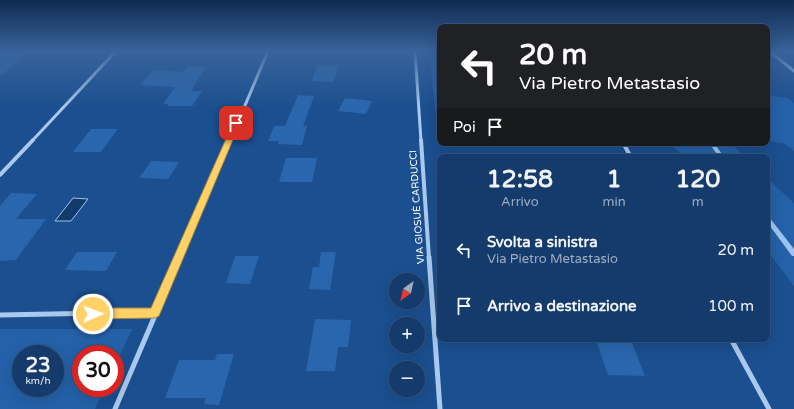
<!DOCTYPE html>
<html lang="it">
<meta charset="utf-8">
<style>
:root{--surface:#143b6b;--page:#214673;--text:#f1f3f6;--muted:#9dadc1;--line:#33557e}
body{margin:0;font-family:"Varela Round",sans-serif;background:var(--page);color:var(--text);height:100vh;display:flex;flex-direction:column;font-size:15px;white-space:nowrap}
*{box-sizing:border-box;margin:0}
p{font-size:13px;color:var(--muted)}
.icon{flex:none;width:22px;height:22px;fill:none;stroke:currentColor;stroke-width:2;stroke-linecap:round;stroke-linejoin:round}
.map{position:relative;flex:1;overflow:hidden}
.drawer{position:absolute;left:437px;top:154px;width:333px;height:188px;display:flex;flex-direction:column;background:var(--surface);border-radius:8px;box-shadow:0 4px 16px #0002,0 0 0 1px var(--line)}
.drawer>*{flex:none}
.hud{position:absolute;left:437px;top:24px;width:333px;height:122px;border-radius:8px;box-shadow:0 4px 16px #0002,0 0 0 1px var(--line);background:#202124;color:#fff;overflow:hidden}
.needle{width:26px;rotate:214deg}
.buttons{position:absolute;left:389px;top:273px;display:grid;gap:8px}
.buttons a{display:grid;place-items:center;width:36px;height:36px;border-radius:50%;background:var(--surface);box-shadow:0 4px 16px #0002,0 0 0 1px var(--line);font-size:20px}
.speed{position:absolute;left:12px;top:345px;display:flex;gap:8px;font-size:20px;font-weight:700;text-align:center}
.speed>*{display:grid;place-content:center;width:52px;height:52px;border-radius:50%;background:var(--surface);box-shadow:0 4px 16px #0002,0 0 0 1px var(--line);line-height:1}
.speed small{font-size:10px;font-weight:400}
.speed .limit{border:6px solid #d22;background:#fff;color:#111}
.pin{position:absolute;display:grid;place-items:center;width:34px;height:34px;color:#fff;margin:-17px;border-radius:8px;box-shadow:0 2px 6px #0006}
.me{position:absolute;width:44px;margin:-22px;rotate:89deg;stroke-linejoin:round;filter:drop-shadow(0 0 3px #0008)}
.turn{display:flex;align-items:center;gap:14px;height:84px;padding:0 16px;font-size:18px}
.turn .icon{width:52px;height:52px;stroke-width:2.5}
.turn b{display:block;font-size:28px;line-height:34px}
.then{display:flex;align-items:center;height:38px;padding:0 16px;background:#0003;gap:8px;font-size:15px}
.eta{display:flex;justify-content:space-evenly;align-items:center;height:68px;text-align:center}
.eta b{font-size:24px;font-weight:700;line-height:28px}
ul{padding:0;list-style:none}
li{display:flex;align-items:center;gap:12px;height:56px;padding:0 16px}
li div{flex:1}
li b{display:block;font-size:15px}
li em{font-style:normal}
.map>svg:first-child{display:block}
.green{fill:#2461a8;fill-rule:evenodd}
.water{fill:#123a6d;stroke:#9cc4f0}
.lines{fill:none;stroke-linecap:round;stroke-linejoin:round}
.stream{fill:#9cc4f0;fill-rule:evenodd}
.building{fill:#2a66ad}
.minor-far2{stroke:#a9c9ee;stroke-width:3}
.minor-far1{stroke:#a9c9ee;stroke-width:4}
.minor{stroke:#a9c9ee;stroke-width:5}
.route{fill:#ffd166;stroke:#a68842}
.labels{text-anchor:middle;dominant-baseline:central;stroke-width:4;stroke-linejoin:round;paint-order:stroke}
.street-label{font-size:10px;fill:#fff;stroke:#1b4f8f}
</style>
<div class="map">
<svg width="794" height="409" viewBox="0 0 794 409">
<rect width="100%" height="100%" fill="#1b4f8f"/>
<g class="green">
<polygon points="429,51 440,51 440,116 436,116"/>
<polygon points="767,95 787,98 794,103 794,151 784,143 767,141"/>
<polygon points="670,143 730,143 745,157 684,157"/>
<polygon points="767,178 794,203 794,286 767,250"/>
<path d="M0,329H132L115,366V354H81V388H105L95,409H0ZM21,354H55V388H21Z"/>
</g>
<polygon class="water" points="73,198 88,199 71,221 55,221"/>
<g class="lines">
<g class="stream">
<polygon points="709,143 714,143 724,157 719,157"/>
<polygon points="767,216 769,217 794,249 794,256 792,256 767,222"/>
</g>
</g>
<g class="building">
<polygon points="0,51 32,51 0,76"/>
<polygon points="317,65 338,66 334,82 312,81"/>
<polygon points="187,67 206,67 191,91 202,91 192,106 167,106 168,104 163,104 175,87 140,85 153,70 183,72"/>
<polygon points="298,95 314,96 303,126 307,126 302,145 278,144 279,141 268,141 274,126 285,126"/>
<polygon points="345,98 372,101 366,114 338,111"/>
<polygon points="91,129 118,129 101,152 73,152"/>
<polygon points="286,158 317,158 312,182 279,182"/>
<polygon points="151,161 179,162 168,179 139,178"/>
<polygon points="11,193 37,194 16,219 46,219 16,260 0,261 0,206"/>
<polygon points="77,252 117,252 106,271 65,270"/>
<polygon points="321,252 336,252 330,290 309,289 313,267 319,267"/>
<polygon points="235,256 259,256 250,284 226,283"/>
<polygon points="315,319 351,320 348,347 338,347 335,371 306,371"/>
<polygon points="597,343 632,343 645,376 608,375"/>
<polygon points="217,354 234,354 219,405 204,404 206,398 165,398 179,360 215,360"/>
</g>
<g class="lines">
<g class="minor-far2">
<polyline points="415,51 421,141"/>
<polyline points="769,51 794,71"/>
<polyline points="32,141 116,51"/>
<polyline points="230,141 268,51"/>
</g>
<g class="minor-far1">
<polyline points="421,140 429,258"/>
<polyline points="623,143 631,157"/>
<polyline points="0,175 33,140"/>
<polyline points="180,258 230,140"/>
</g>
<g class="minor">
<polyline points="429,257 440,409"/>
<polyline points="0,315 155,312"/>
<polyline points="731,339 769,409"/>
<polyline points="115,409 180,257"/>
</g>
</g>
<linearGradient id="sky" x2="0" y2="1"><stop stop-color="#0f2b4f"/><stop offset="0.47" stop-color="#39639b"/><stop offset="1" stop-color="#39639b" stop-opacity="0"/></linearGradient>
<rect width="794" height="108" fill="url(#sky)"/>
<polygon class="route" points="236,121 240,123 159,316 155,318 93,319 89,317 87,314 89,310 93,308 151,308 233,123"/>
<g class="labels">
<g class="street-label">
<text transform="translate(417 207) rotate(-94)">VIA GIOSUÈ CARDUCCI</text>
</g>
</g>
</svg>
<div class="buttons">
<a><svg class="needle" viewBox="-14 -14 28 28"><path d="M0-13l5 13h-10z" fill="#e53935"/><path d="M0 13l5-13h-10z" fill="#9dadc1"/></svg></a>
<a>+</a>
<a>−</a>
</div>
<div class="speed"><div>23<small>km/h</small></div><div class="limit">30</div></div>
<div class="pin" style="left:236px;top:123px;background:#d93025"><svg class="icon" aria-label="arrive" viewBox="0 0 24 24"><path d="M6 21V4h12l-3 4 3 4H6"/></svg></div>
<svg class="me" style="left:93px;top:314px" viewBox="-20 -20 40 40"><circle r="17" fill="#ffd166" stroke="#fff" stroke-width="3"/><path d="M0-11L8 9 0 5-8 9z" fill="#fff"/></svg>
<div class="hud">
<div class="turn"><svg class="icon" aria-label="left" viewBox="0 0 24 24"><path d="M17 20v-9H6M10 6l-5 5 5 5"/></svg><div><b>20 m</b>Via Pietro Metastasio</div></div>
<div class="then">Poi<svg class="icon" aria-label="arrive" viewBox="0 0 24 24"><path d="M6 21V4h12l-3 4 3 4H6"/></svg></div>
</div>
<section class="drawer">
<div class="eta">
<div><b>12:58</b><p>Arrivo</p></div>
<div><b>1</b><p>min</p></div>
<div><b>120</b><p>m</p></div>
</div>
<ul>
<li><svg class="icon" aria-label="left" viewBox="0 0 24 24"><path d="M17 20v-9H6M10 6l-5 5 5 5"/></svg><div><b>Svolta a sinistra</b><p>Via Pietro Metastasio</p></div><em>20 m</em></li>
<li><svg class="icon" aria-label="arrive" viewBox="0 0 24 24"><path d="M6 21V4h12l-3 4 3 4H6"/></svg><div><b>Arrivo a destinazione</b></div><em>100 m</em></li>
</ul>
</section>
</div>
